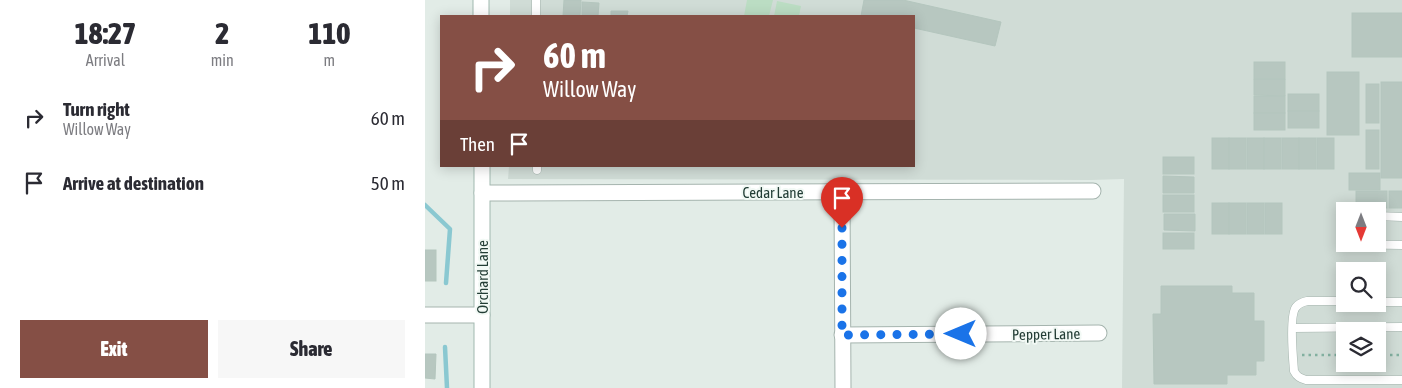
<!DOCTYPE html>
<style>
:root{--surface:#fff;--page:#f7f7f7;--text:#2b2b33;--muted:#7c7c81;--accent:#854f45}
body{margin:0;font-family:"Asap Condensed",sans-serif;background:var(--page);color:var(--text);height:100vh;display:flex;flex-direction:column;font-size:19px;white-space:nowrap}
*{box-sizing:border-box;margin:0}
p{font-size:16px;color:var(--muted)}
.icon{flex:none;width:28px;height:28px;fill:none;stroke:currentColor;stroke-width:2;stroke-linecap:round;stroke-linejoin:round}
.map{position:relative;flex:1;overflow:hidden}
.sheet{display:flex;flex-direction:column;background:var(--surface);width:425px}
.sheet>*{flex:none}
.guide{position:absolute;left:15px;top:15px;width:475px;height:152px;border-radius:0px;box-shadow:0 2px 12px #0003;background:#854f45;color:#fff;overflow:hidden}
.needle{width:32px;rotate:180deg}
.fabs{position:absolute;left:911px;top:202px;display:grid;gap:10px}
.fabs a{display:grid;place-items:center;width:50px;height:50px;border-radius:0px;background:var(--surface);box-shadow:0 2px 12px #0003;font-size:25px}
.pin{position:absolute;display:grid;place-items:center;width:42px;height:42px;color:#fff;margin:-51px -21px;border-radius:50% 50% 50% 0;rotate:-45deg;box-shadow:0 0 5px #0007}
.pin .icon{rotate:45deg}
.me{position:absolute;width:55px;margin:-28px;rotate:270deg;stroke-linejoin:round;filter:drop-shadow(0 0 4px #0008)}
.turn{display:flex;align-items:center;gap:18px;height:105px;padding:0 20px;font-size:22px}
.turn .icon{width:65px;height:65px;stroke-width:2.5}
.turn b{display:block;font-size:35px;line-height:42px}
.then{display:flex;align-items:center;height:48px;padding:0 20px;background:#0003;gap:10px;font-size:19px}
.eta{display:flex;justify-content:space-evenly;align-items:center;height:85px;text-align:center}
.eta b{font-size:30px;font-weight:800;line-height:35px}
.primary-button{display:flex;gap:10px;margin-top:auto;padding:10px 20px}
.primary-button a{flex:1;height:58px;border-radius:0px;background:var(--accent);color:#fff;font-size:20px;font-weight:800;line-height:58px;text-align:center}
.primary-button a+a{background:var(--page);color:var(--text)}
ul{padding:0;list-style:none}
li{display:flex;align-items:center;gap:15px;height:65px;padding:0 20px}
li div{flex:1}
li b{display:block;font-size:19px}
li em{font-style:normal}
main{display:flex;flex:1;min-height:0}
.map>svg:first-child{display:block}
.built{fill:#d0dcd6;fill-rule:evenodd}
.green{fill:#bbddc3}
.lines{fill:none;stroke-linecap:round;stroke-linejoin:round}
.stream{stroke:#8ac8d1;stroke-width:4.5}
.building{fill:#b7c7c0;stroke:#b4c6be}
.lane-casing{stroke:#a5b4ae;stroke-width:9}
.street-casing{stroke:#a5b4ae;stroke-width:17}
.secondary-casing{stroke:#a0b8af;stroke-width:17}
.path{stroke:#82b0a0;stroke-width:2.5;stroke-dasharray:2.5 4;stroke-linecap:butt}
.lane{stroke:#fff;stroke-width:8}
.street{stroke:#fff;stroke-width:15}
.secondary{stroke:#fff;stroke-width:15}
.route{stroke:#1a73e8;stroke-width:9;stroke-dasharray:0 16.2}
.labels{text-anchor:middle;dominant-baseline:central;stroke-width:4;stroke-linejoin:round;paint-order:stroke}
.street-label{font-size:15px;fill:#223d35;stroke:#f2f9f5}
</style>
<main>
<section class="sheet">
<div class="eta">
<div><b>18:27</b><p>Arrival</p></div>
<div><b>2</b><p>min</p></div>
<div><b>110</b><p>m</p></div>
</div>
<ul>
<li><svg class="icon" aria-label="right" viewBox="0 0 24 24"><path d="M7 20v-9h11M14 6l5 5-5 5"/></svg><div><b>Turn right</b><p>Willow Way</p></div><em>60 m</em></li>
<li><svg class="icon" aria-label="arrive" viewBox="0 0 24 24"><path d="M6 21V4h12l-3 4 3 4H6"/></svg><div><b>Arrive at destination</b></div><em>50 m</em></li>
</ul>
<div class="primary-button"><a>Exit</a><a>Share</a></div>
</section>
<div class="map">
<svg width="977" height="388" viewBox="0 0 977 388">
<rect width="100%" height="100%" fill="#e2ece7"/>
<path class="built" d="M85,0H977V388H697L699,179L666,180L83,179L84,166H489V16H85ZM920,211H952V244H920ZM920,271H952V304H920ZM920,331H952V364H920Z"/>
<g class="green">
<polygon points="322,0 348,0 344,16 319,16"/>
<polygon points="352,1 376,6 374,16 349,16"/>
</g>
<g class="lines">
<g class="stream">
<polyline points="0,205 25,229 21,283"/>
<polyline points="20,347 22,388"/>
</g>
</g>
<g class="building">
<polygon points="139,0 156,0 155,16 138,16"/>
<polygon points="439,0 478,0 576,22 570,46 489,28 489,16 436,16"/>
<polygon points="157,2 174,3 173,16 157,16"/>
<polygon points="186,11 203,11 202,16 186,16"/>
<rect x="927" y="13" width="50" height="44"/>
<rect x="829" y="62" width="31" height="17"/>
<rect x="902" y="72" width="32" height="63"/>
<polygon points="829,79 860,79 860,96 829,95"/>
<rect x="956" y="82" width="21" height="96"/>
<rect x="941" y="84" width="13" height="39"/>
<rect x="863" y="94" width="31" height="17"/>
<rect x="829" y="96" width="31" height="17"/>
<rect x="863" y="111" width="31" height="17"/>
<rect x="829" y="113" width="31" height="17"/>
<rect x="941" y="130" width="13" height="39"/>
<rect x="787" y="138" width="17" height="31"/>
<rect x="804" y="138" width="17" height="31"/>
<rect x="822" y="138" width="17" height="31"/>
<rect x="839" y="138" width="17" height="31"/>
<rect x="857" y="138" width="17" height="31"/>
<rect x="874" y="138" width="17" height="31"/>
<rect x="892" y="138" width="17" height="31"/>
<rect x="738" y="157" width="31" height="17"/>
<rect x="924" y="173" width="31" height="17"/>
<polygon points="738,176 769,177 769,193 738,193"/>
<rect x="931" y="191" width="31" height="17"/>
<rect x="964" y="191" width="13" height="17"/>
<rect x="738" y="195" width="31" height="17"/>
<rect x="787" y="203" width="17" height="31"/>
<rect x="804" y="203" width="17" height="31"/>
<rect x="822" y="203" width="17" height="31"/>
<rect x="840" y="203" width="17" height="31"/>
<polygon points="739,214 770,214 770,231 739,230"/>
<rect x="738" y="233" width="31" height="16"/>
<rect x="0" y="250" width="11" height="31"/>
<polygon points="736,286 807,286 807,293 829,293 829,321 839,321 839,361 831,361 831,375 802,375 802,384 729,384 728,314 736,314"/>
<polygon points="0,354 11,354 10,379 0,378"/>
</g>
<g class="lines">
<g class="lane-casing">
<g id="lane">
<polyline points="111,0 111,16"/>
<polyline points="112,166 112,170"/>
<polyline points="920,216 918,216 918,244 977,245"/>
<polyline points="952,216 977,217"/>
<path d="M920,301H882C878,302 874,303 871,307C864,315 868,359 869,371C872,377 875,378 881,380H977"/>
<polyline points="952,302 977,302"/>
<polyline points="868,328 977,327"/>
</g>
</g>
<g class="street-casing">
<g id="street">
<polyline points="417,192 418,388"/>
<polyline points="57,193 668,191"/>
<polyline points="0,315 57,315"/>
<polyline points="417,335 674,333"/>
</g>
</g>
<g class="secondary-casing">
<g id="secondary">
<polyline points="56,0 56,16"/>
<polyline points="57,388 57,166"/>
</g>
</g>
<g class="path">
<polyline points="877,355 920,355"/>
<polyline points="952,355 977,355"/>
</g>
<use href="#lane" class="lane"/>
<use href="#street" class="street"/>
<use href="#secondary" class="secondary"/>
</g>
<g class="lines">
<polyline class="route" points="417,228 417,335 536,334"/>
</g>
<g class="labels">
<g class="street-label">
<text x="348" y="192">Cedar Lane</text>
<text transform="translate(57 277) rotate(-90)">Orchard Lane</text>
<text transform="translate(621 334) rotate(-1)">Pepper Lane</text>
</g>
</g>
</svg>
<div class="fabs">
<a><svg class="needle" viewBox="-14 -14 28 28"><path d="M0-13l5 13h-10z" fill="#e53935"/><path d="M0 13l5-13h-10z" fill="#7c7c81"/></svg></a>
<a><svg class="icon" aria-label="search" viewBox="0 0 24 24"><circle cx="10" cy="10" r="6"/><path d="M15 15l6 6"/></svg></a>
<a><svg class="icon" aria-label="layers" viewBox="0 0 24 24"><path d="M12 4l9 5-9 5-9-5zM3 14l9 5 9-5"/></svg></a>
</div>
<div class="pin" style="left:417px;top:228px;background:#d93025"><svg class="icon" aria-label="arrive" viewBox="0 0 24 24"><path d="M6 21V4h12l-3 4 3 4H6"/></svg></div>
<svg class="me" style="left:536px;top:334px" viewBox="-20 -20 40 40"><circle r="19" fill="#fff"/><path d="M0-13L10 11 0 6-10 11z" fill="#1a73e8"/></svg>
<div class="guide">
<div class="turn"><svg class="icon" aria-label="right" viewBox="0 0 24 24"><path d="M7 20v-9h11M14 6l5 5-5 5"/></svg><div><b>60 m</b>Willow Way</div></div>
<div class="then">Then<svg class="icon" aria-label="arrive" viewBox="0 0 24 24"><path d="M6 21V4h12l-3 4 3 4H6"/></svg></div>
</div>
</div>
</main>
